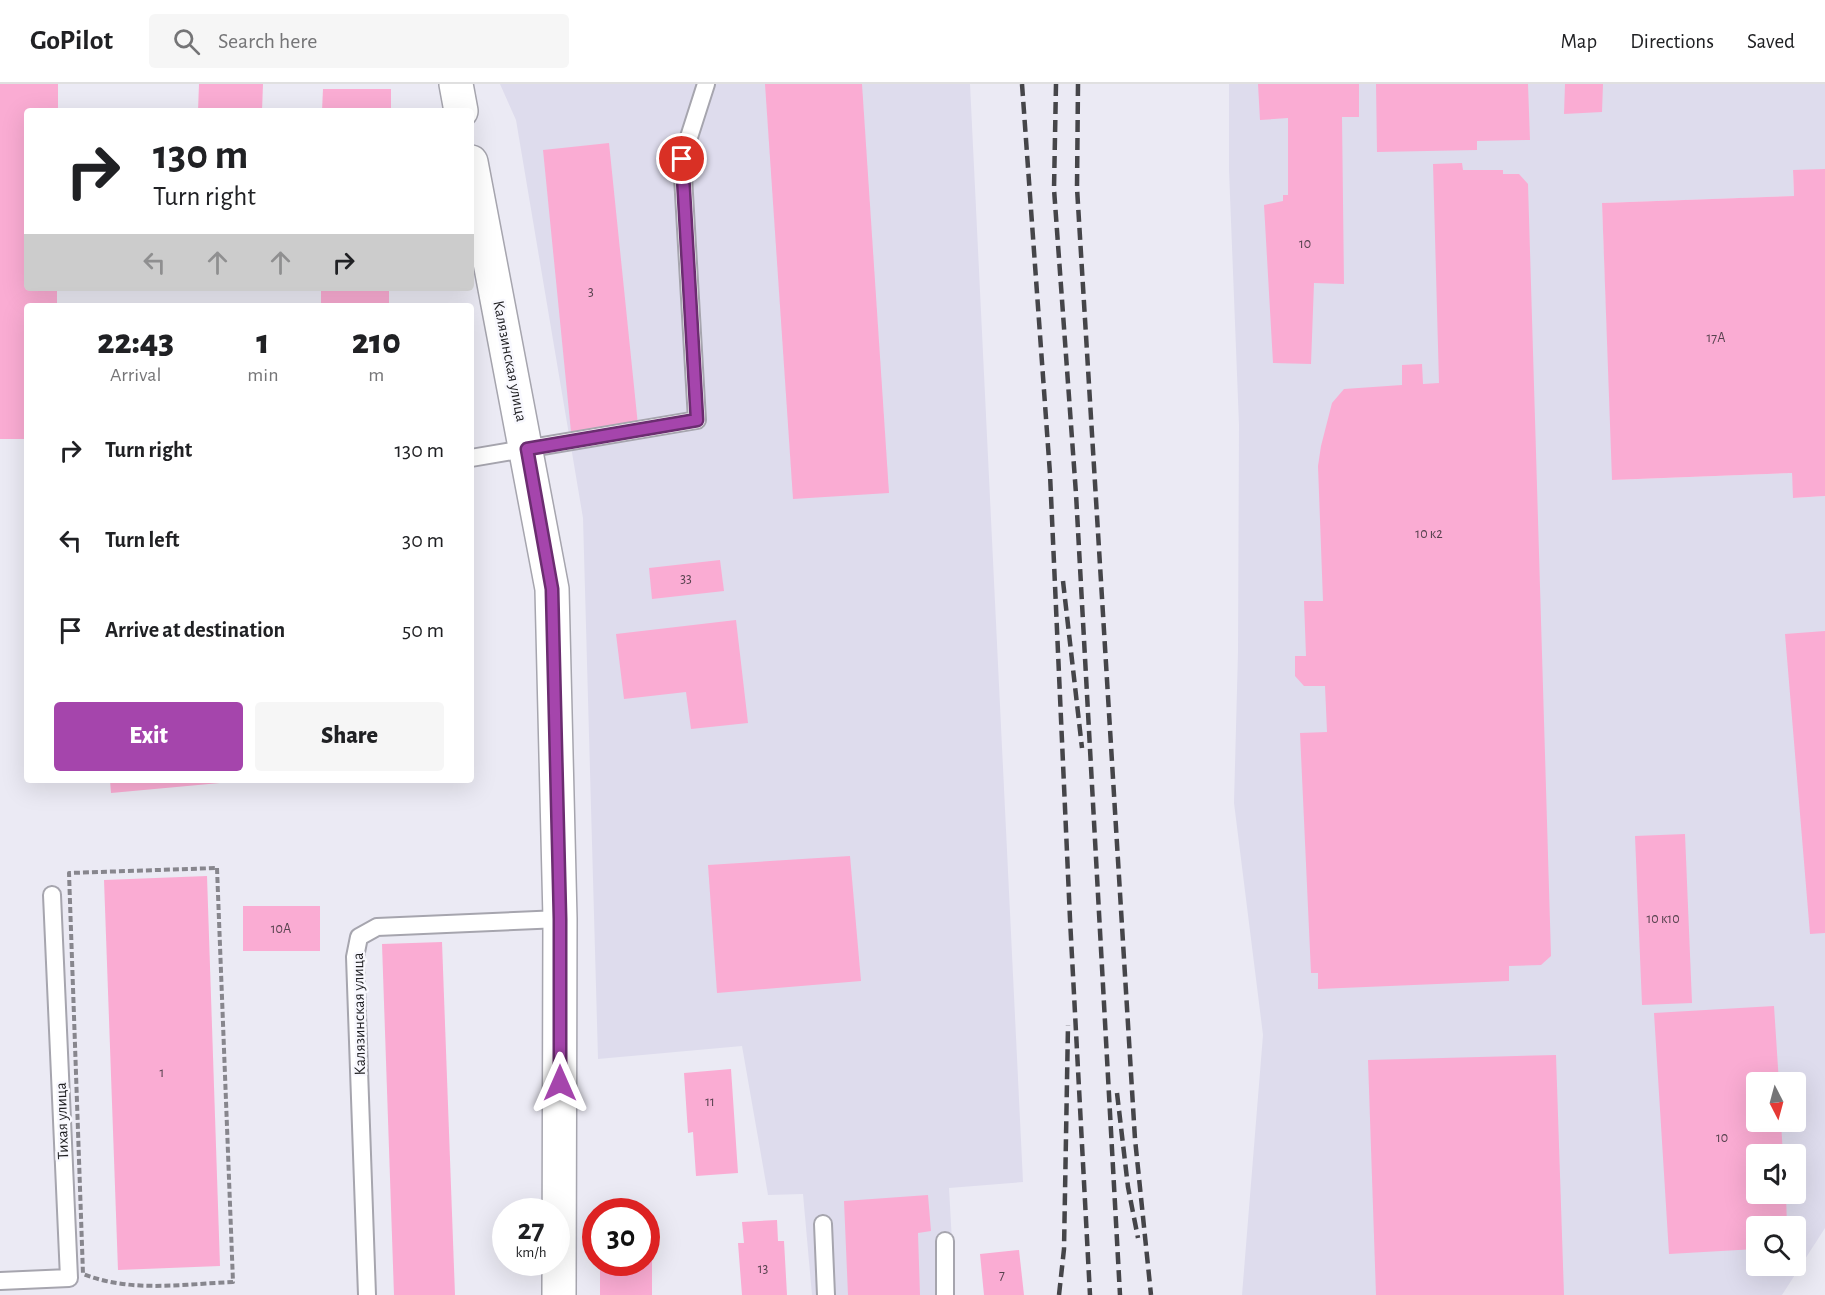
<!DOCTYPE html>
<meta charset="utf-8">
<style>
:root{--surface:#fff;--page:#f6f6f6;--text:#202124;--muted:#757577;--line:#e0e0e0;--accent:#a545ac}
body{margin:0;font-family:"Alegreya Sans",sans-serif;background:var(--page);color:var(--text);height:100vh;display:flex;flex-direction:column;font-size:22px;white-space:nowrap}
*{box-sizing:border-box;margin:0}
p{font-size:20px;color:var(--muted)}
.icon{flex:none;width:33px;height:33px;fill:none;stroke:currentColor;stroke-width:2;stroke-linecap:round;stroke-linejoin:round}
.map{position:relative;flex:1;overflow:hidden}
.side{position:absolute;left:24px;top:219px;width:450px;height:480px;display:flex;flex-direction:column;background:var(--surface);border-radius:6px;box-shadow:0 6px 24px #0002}
.side>*{flex:none}
.banner{position:absolute;left:24px;top:24px;width:450px;height:183px;border-radius:6px;box-shadow:0 6px 24px #0002;background:#fff;color:var(--text);overflow:hidden}
.needle{width:39px;rotate:174deg}
.buttons{position:absolute;left:1746px;top:988px;display:grid;gap:12px}
.buttons a{display:grid;place-items:center;width:60px;height:60px;border-radius:6px;background:var(--surface);box-shadow:0 6px 24px #0002;font-size:30px}
.speed{position:absolute;left:492px;top:1114px;display:flex;gap:12px;font-size:30px;font-weight:700;text-align:center}
.speed>*{display:grid;place-content:center;width:78px;height:78px;border-radius:50%;background:var(--surface);box-shadow:0 6px 24px #0002;line-height:1}
.speed small{font-size:15px;font-weight:400}
.speed .limit{border:9px solid #d22;background:#fff;color:#111}
.pin{position:absolute;display:grid;place-items:center;width:51px;height:51px;color:#fff;margin:-26px;border:3px solid #fff;border-radius:50%;box-shadow:0 2px 6px #0007}
.me{position:absolute;width:66px;margin:-33px;rotate:0deg;stroke-linejoin:round;filter:drop-shadow(0 0 4px #0008)}
.turn{display:flex;align-items:center;gap:21px;height:126px;padding:0 30px;font-size:27px}
.turn .icon{width:78px;height:78px;stroke-width:2.5}
.turn b{display:block;font-size:42px;line-height:51px}
.lanes{display:flex;align-items:center;height:57px;padding:0 30px;background:#0003;justify-content:center;gap:30px;direction:ltr}
.lanes .off{opacity:.35}
.eta{display:flex;justify-content:space-evenly;align-items:center;height:102px;text-align:center}
.eta b{font-size:36px;font-weight:800;line-height:42px}
.primary-button{display:flex;gap:12px;margin-top:auto;padding:12px 30px}
.primary-button a{flex:1;height:69px;border-radius:6px;background:var(--accent);color:#fff;font-size:24px;font-weight:800;line-height:69px;text-align:center}
.primary-button a+a{background:var(--page);color:var(--text)}
ul{padding:0;list-style:none}
li{display:flex;align-items:center;gap:18px;height:90px;padding:0 30px}
li div{flex:1}
li b{display:block;font-size:22px}
li em{font-style:normal}
header{display:flex;align-items:center;gap:36px;box-sizing:border-box;height:84px;padding:0 30px;background:var(--surface);border-bottom:2px solid var(--line)}
header strong{font-size:28px}
nav{display:flex;gap:33px;margin-inline-start:auto;font-size:21px}
.search{width:420px;height:54px;background:var(--page);display:flex;align-items:center;gap:15px;box-sizing:border-box;padding:0 21px;border-radius:6px;color:var(--muted);font-size:22px}
.map>svg:first-child{display:block}
.built{fill:#dedced;fill-rule:evenodd}
.building{fill:#faacd3}
.lines{fill:none;stroke-linecap:round;stroke-linejoin:round}
.service-casing{stroke:#a6a5ae;stroke-width:20}
.minor-casing{stroke:#a6a5ae;stroke-width:36}
.path{stroke:#87868d;stroke-width:4;stroke-dasharray:6 3;stroke-linecap:butt}
.service{stroke:#fff;stroke-width:16}
.minor{stroke:#fff;stroke-width:33}
.rail{stroke:#454549;stroke-width:4.5;stroke-dasharray:12 6;stroke-linecap:butt}
.route-casing{stroke:#6b2d70;stroke-width:15}
.route{stroke:#a545ac;stroke-width:10}
.labels{text-anchor:middle;dominant-baseline:central;stroke-width:5;stroke-linejoin:round;paint-order:stroke}
.number-label{font-size:14px;fill:#56424e}
.street-label{font-size:16px;fill:#1f1f22;stroke:#f8f8fe}
</style>
<header>
<strong>GoPilot</strong>
<div class="search"><svg class="icon" aria-label="search" viewBox="0 0 24 24"><circle cx="10" cy="10" r="6"/><path d="M15 15l6 6"/></svg>Search here</div>
<nav><a>Map</a><a>Directions</a><a>Saved</a></nav>
</header>
<div class="map">
<svg width="1825" height="1211" viewBox="0 0 1825 1211">
<rect width="100%" height="100%" fill="#ebeaf4"/>
<g class="built">
<polygon points="500,0 970,0 1023,1098 949,1104 955,1211 812,1211 803,1110 768,1111 742,962 598,975 583,434 516,36"/>
<path d="M1229,0H1825V85L1793,87L1794,112L1602,119L1613,396L1792,389L1794,414L1825,412V1144L1782,1211H1242L1263,951L1234,719L1238,568L1239,341L1229,86ZM1756,999H1796V1038H1756ZM1756,1071H1796V1110H1756ZM1756,1143H1796V1182H1756Z"/>
</g>
<g class="building">
<polygon points="0,0 58,0 58,27 27,27 27,204 57,204 57,222 27,222 27,355 0,355"/>
<polygon points="199,0 263,0 262,27 198,27"/>
<polygon points="765,0 862,0 889,409 793,415"/>
<polygon points="1258,0 1359,0 1359,33 1342,33 1344,200 1314,199 1311,280 1273,279 1264,121 1283,117 1283,111 1288,111 1288,34 1260,36"/>
<polygon points="1376,0 1528,0 1530,56 1477,57 1477,66 1377,68"/>
<polygon points="1565,0 1603,0 1602,28 1564,30"/>
<polygon points="323,5 391,5 391,27 322,27"/>
<polygon points="609,59 639,351 572,358 543,66"/>
<polygon points="1462,79 1463,86 1503,86 1503,90 1519,90 1528,100 1551,872 1541,881 1509,882 1509,897 1318,905 1318,889 1311,889 1300,649 1327,648 1325,602 1304,602 1295,592 1295,572 1306,572 1304,517 1323,517 1318,382 1321,362 1332,319 1344,305 1402,301 1402,281 1422,280 1423,300 1439,299 1433,80"/>
<polygon points="1825,85 1825,412 1793,414 1792,389 1612,396 1602,119 1794,112 1793,86"/>
<rect x="321" y="204" width="68" height="18"/>
<polygon points="720,476 724,507 652,515 649,484"/>
<polygon points="736,536 748,639 691,645 686,608 624,615 616,550"/>
<polygon points="1825,547 1825,849 1810,850 1785,550"/>
<polygon points="110,696 220,696 220,699 111,709"/>
<polygon points="1685,750 1692,919 1642,921 1635,752"/>
<polygon points="850,772 861,897 717,909 708,781"/>
<polygon points="207,792 220,1182 118,1186 104,796"/>
<rect x="243" y="822" width="77" height="45"/>
<polygon points="442,858 455,1211 394,1211 382,860"/>
<polygon points="1774,922 1779,999 1756,999 1756,1038 1781,1038 1783,1071 1756,1071 1756,1110 1786,1110 1787,1143 1756,1143 1756,1165 1669,1170 1654,929"/>
<polygon points="1556,971 1564,1211 1376,1211 1368,976"/>
<polygon points="731,985 738,1089 696,1092 693,1048 688,1049 684,989"/>
<polygon points="928,1111 931,1147 918,1149 920,1211 848,1211 844,1117"/>
<polygon points="777,1136 778,1157 784,1157 787,1211 742,1211 738,1159 744,1159 742,1138"/>
<polygon points="646,1152 652,1152 652,1211 600,1211 600,1179 646,1179"/>
<polygon points="1019,1166 1024,1211 984,1211 980,1170"/>
</g>
<g class="lines">
<g class="service-casing">
<g id="service">
<polyline points="471,374 697,336 682,75 706,0"/>
<polyline points="823,1140 826,1211"/>
<polyline points="0,1197 69,1194 52,811"/>
<polyline points="367,1211 355,873 359,853 377,843 560,835"/>
<polyline points="945,1211 945,1157"/>
</g>
</g>
<g class="minor-casing">
<g id="minor">
<polyline points="456,0 461,27"/>
<polyline points="471,78 552,505 560,835 559,1211"/>
</g>
</g>
<path class="path" d="M217,784L233,1198C183,1200 131,1209 83,1190L69,789Z"/>
<use href="#service" class="service"/>
<use href="#minor" class="minor"/>
<g class="rail">
<polyline points="1022,0 1050,390 1070,835 1090,1211"/>
<polyline points="1056,0 1054,105 1076,410 1120,1211"/>
<polyline points="1078,0 1077,104 1135,1055 1151,1211"/>
<polyline points="1063,497 1082,664"/>
<polyline points="1117,1009 1128,1103 1138,1154"/>
<polyline points="1059,1211 1064,1165 1068,941"/>
</g>
</g>
<g class="lines">
<g class="route-casing">
<polyline id="route" points="560,999 560,835 552,505 527,365 697,336 682,75"/>
</g>
<use href="#route" class="route"/>
</g>
<g class="labels">
<g class="number-label">
<text x="1305" y="160">10</text>
<text x="591" y="208">3</text>
<text x="1716" y="254">17А</text>
<text x="1429" y="450">10 к2</text>
<text x="686" y="495">33</text>
<text x="1663" y="835">10 к10</text>
<text x="281" y="845">10А</text>
<text x="162" y="989">1</text>
<text x="710" y="1018">11</text>
<text x="1722" y="1054">10</text>
<text x="763" y="1185">13</text>
<text x="1002" y="1191">7</text>
</g>
<g class="street-label">
<text transform="translate(510 277) rotate(79)">Калязинская улица</text>
<text transform="translate(359 930) rotate(-91)">Калязинская улица</text>
<text transform="translate(62 1037) rotate(-92)">Тихая улица</text>
</g>
</g>
</svg>
<div class="buttons">
<a><svg class="needle" viewBox="-14 -14 28 28"><path d="M0-13l5 13h-10z" fill="#e53935"/><path d="M0 13l5-13h-10z" fill="#757577"/></svg></a>
<a><svg class="icon" aria-label="sound" viewBox="0 0 24 24"><path d="M4 9h4l5-4v14l-5-4H4zM17 9q2 3 0 6"/></svg></a>
<a><svg class="icon" aria-label="search" viewBox="0 0 24 24"><circle cx="10" cy="10" r="6"/><path d="M15 15l6 6"/></svg></a>
</div>
<div class="speed"><div>27<small>km/h</small></div><div class="limit">30</div></div>
<div class="pin" style="left:682px;top:75px;background:#d93025"><svg class="icon" aria-label="arrive" viewBox="0 0 24 24"><path d="M6 21V4h12l-3 4 3 4H6"/></svg></div>
<svg class="me" style="left:560px;top:999px" viewBox="-20 -20 40 40"><path d="M0-17L14 15 0 8-14 15z" fill="#a545ac" stroke="#fff" stroke-width="4"/></svg>
<div class="banner">
<div class="turn"><svg class="icon" aria-label="right" viewBox="0 0 24 24"><path d="M7 20v-9h11M14 6l5 5-5 5"/></svg><div><b>130 m</b>Turn right</div></div>
<div class="lanes"><svg class="icon off" aria-label="left" viewBox="0 0 24 24"><path d="M17 20v-9H6M10 6l-5 5 5 5"/></svg><svg class="icon off" aria-label="ahead" viewBox="0 0 24 24"><path d="M12 20V5M6 11l6-6 6 6"/></svg><svg class="icon off" aria-label="ahead" viewBox="0 0 24 24"><path d="M12 20V5M6 11l6-6 6 6"/></svg><svg class="icon" aria-label="right" viewBox="0 0 24 24"><path d="M7 20v-9h11M14 6l5 5-5 5"/></svg></div>
</div>
<section class="side">
<div class="eta">
<div><b>22:43</b><p>Arrival</p></div>
<div><b>1</b><p>min</p></div>
<div><b>210</b><p>m</p></div>
</div>
<ul>
<li><svg class="icon" aria-label="right" viewBox="0 0 24 24"><path d="M7 20v-9h11M14 6l5 5-5 5"/></svg><div><b>Turn right</b></div><em>130 m</em></li>
<li><svg class="icon" aria-label="left" viewBox="0 0 24 24"><path d="M17 20v-9H6M10 6l-5 5 5 5"/></svg><div><b>Turn left</b></div><em>30 m</em></li>
<li><svg class="icon" aria-label="arrive" viewBox="0 0 24 24"><path d="M6 21V4h12l-3 4 3 4H6"/></svg><div><b>Arrive at destination</b></div><em>50 m</em></li>
</ul>
<div class="primary-button"><a>Exit</a><a>Share</a></div>
</section>
</div>
